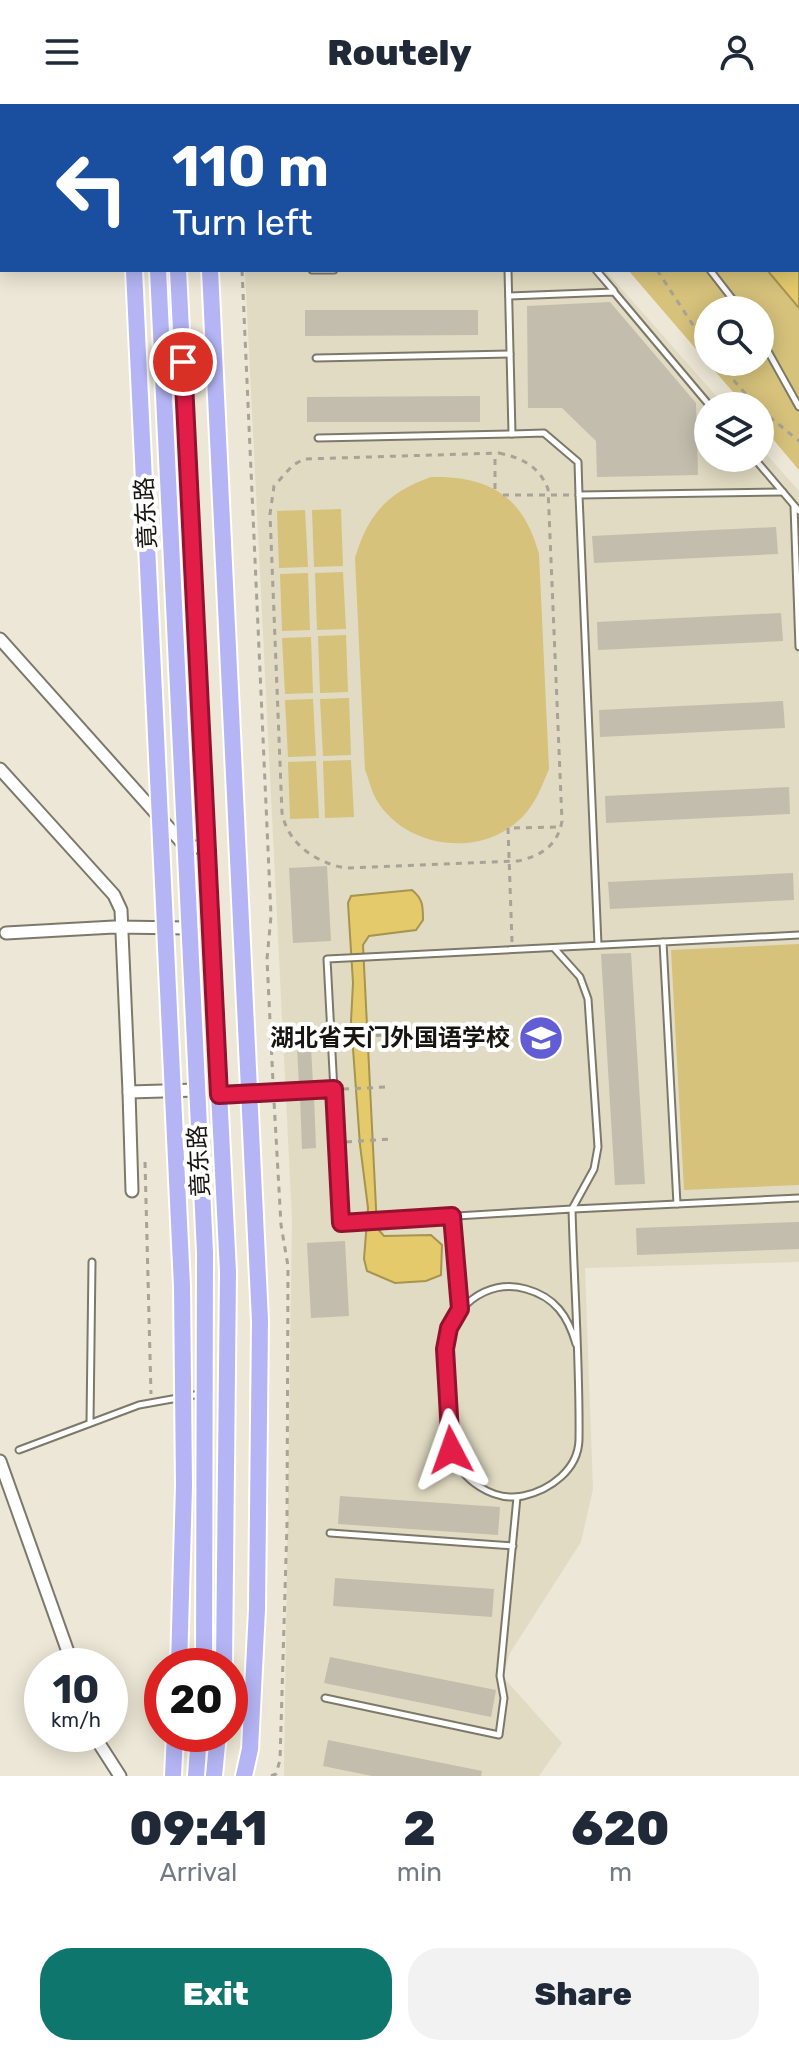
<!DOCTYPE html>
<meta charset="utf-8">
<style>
:root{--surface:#fff;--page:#f2f2f3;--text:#1f2937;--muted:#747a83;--accent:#0f766e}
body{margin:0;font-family:Rubik,"Noto Sans SC",sans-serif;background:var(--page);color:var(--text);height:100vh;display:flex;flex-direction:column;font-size:30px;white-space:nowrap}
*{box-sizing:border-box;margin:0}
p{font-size:26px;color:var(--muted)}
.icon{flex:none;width:44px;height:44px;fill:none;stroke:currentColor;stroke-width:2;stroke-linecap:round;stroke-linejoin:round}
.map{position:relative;height:1672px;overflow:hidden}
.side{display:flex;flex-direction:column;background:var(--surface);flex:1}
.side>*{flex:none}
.banner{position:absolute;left:0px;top:0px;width:800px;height:168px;box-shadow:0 4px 20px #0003;background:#1a4fa0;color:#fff;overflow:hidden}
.buttons{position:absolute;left:694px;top:192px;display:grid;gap:16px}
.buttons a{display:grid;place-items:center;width:80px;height:80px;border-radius:50%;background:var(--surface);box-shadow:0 4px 20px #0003;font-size:40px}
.speed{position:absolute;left:24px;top:1544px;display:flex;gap:16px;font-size:40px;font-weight:700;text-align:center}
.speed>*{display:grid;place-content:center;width:104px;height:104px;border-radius:50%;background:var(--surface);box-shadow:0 4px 20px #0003;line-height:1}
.speed small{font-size:20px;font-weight:400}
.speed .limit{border:12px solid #d22;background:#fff;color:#111}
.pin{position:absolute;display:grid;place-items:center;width:68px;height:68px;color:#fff;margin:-34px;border:4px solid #fff;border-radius:50%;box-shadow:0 2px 8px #0007}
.me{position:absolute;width:88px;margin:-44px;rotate:356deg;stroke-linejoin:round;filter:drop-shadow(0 0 6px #0008)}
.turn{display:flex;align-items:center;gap:28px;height:168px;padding:0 40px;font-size:36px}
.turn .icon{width:104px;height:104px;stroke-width:2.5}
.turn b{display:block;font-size:56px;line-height:68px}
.eta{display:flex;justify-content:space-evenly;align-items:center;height:136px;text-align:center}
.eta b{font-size:48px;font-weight:800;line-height:56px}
.primary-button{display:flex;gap:16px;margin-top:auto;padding:16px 40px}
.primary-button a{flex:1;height:92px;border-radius:32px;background:var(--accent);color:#fff;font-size:32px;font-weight:800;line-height:92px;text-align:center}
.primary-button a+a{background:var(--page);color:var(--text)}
header{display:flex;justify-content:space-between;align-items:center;height:104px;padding:0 40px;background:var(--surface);font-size:36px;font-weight:800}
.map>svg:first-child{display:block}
.built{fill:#e1dbc3}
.green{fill:#d6c27b;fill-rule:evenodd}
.water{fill:#e4ca6b;stroke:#a6944f;stroke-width:2}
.building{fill:#c2bdad}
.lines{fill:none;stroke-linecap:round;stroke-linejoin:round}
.lane-casing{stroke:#7d796a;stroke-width:9}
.street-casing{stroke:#7d796a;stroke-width:15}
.primary-casing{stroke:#fff;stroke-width:20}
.path{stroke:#a7a396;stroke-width:3;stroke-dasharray:6 6;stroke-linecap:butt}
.lane{stroke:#fff;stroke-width:5}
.street{stroke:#fff;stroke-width:11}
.primary{stroke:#b5b5f5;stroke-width:16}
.route-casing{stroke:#92132f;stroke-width:20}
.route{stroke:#e11d48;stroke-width:14}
.labels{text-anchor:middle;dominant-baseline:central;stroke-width:8;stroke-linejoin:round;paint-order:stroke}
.street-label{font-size:24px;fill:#17150f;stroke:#fff}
.poi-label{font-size:24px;font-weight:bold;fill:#17150f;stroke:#fff;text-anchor:end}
</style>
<header><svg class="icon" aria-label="menu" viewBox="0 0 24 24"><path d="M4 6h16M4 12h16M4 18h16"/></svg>Routely<svg class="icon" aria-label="person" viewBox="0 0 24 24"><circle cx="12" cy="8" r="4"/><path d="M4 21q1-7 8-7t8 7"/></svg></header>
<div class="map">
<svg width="799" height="1672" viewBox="0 0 799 1672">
<rect width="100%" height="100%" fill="#ece7d6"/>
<g class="built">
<polygon points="237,0 464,0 465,2 237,2"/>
<polygon points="245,166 605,166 725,302 708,302 708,354 760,354 760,343 799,387 799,1158 585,1164 593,1385 581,1438 510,1549 503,1573 562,1639 539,1672 284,1672 292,1115"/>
</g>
<g class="green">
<path d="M486,0H799V366L760,320V302H745L628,166H798V2ZM708,206H760V258H708Z"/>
<path d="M431,373C490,372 523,392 539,450L549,665C541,684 534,704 517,718C475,754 404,743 376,695C371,686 369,675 365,666L355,454C368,410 388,388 431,373Z"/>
<polygon points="341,405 343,462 314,463 312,406"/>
<polygon points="305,406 308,463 279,464 277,407"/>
<polygon points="343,468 346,525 317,526 315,469"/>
<polygon points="308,469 310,526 282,527 280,470"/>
<polygon points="346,531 348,588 320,589 318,532"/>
<polygon points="311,533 313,589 285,590 282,534"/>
<polygon points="349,594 351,651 323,652 320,595"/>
<polygon points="313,595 316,652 288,653 285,596"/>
<polygon points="351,656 354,713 325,714 323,657"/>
<polygon points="316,657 319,714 290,715 288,658"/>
<polygon points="799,840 799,1081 684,1086 671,846"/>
</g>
<g class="water">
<polygon points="798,115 799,116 799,204 767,166 798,166"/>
<path d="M412,786C423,795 423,802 423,816L416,826L369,832L363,841L377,1124L384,1132L431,1131L442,1141L441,1171L426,1177L395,1179L367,1167L364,1155L368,1104L360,1041L351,917L353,879L348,799L351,792Z"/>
</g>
<g class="building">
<polygon points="610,198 696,299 698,371 597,373 596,337 562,304 528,304 527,202"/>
<polygon points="305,206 478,206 478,231 305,232"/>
<polygon points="480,292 480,318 307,318 307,293"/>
<polygon points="776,423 778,450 594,459 592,432"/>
<polygon points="781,509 783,537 598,546 597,518"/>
<polygon points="783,597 785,624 600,633 599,606"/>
<polygon points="789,683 790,710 606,719 605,692"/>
<polygon points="327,762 331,837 293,839 289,764"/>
<polygon points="793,769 794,796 610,805 608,778"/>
<polygon points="631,849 645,1080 615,1081 601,850"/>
<polygon points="310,923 313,981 299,981 296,924"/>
<polygon points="300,992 314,992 316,1044 302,1045"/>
<polygon points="799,1118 799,1145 637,1151 636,1124"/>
<polygon points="345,1137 349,1212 311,1214 307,1139"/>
<polygon points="340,1392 500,1403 498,1431 338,1420"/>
<polygon points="335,1474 494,1485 492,1513 333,1502"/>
<polygon points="330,1553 496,1586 491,1613 324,1579"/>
<polygon points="328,1636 482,1667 481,1672 372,1672 323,1662"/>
</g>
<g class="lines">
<g class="lane-casing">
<g id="lane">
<polyline points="455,0 457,2"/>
<polyline points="531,0 533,2"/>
<polyline points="739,0 741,2"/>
<polyline points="798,59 799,60"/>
<polyline points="312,166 334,166"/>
<polyline points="508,166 512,330 544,329 578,358 579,391"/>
<polyline points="596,166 614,187"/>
<polyline points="710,166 741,206"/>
<polyline points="509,192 614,188 710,302"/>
<polyline points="760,233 799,303"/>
<polyline points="316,254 510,250"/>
<polyline points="318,334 512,330"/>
<polyline points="754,354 799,407"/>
<polyline points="794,402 799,543"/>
<polyline points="799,831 663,838 677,1100 799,1094"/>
<polyline points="598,841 579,391 783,388"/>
<polyline points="554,844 580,873 588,895 598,1043 594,1065 572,1105"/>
<polyline points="223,991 334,985"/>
<polyline points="573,1105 677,1100"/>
<polyline points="452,1112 460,1205"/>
<path d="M576,1240C568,1212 555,1193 526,1185C487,1173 448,1205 445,1245C443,1260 447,1277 448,1293C449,1310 447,1332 452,1348C461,1376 493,1398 523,1392C550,1386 578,1366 579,1336C580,1259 574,1182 572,1105L341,1119L327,855L663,838"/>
<polyline points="90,1319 92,1158"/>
<polyline points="19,1346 139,1301 200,1290"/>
<polyline points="330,1429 513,1442"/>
<polyline points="325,1594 499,1631 504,1594 500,1572 517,1393"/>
</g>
</g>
<g class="street-casing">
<g id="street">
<polyline points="0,535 186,743 207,743"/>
<polyline points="0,665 114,791 121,806 129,988 197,986"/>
<polyline points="6,829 114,823 189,824"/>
<polyline points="129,988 132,1087"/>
<polyline points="0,1357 73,1562"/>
<polyline points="93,1630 120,1672"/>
</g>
</g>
<g class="primary-casing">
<g id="primary">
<polyline points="126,0 126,2"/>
<polyline points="151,0 151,2"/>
<polyline points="170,0 170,2"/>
<polyline points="201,0 201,2"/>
<polyline points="134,166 182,1182 184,1382 179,1562"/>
<polyline points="158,166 205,1148 204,1562"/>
<polyline points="178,166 228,1168 224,1562"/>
<polyline points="210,166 260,1217 257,1505 250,1645 244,1672"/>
<polyline points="173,1672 175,1630"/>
<polyline points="196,1672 199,1630"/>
<polyline points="214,1672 218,1630"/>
</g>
</g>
<g class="path">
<polyline points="234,0 234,2"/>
<polyline points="242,166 271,812 267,855 273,978"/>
<polyline points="657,166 708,244"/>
<polyline points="718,258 756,302"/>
<polyline points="760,305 799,337"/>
<path d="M499,349C522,354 539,362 548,385L562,717C558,741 541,752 518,757L346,764C316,759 288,740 282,709L270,410L274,382L293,361L304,355Z"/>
<polyline points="495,385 495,349"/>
<polyline points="503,391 571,391"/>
<polyline points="512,838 508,724 561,723"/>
<polyline points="340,934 384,931"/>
<polyline points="343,985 387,983"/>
<polyline points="346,1038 390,1035"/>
<polyline points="145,1058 151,1290"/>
<polyline points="271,1672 276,1670 280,1656 287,1420 288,1162 281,1121 274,997"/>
</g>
<use href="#lane" class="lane"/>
<use href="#street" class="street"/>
<use href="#primary" class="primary"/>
</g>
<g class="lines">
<g class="route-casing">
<polyline id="route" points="183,258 219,991 334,985 341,1119 452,1112 460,1205 449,1224 445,1245 451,1346"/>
</g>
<use href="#route" class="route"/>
</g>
<defs>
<g id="school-disc" transform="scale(2.3)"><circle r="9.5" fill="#625cd5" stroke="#fff"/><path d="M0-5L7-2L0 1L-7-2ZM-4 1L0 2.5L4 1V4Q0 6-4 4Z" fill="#fff"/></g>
</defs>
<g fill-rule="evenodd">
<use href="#school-disc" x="541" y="934"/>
</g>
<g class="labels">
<g class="street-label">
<text transform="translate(146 409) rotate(-93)">竟东路</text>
<text transform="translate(199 1057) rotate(-93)">竟东路</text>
</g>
<g class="poi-label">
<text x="510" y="934">湖北省天门外国语学校</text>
</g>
</g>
</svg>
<div class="buttons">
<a><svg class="icon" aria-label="search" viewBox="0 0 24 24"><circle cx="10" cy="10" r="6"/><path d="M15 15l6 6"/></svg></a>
<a><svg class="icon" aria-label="layers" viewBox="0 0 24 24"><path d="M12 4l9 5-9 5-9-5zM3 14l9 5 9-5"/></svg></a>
</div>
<div class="speed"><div>10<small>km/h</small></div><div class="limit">20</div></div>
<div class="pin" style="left:183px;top:258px;background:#d93025"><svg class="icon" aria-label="arrive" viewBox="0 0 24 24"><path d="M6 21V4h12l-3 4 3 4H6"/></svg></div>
<svg class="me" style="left:451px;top:1346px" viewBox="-20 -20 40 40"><path d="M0-17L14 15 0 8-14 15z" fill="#e11d48" stroke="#fff" stroke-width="4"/></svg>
<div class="banner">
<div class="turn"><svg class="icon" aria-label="left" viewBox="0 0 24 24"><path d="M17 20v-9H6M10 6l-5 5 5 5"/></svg><div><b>110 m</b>Turn left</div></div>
</div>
</div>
<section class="side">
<div class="eta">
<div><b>09:41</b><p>Arrival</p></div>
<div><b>2</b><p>min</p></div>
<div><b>620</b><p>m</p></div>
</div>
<div class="primary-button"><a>Exit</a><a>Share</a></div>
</section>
